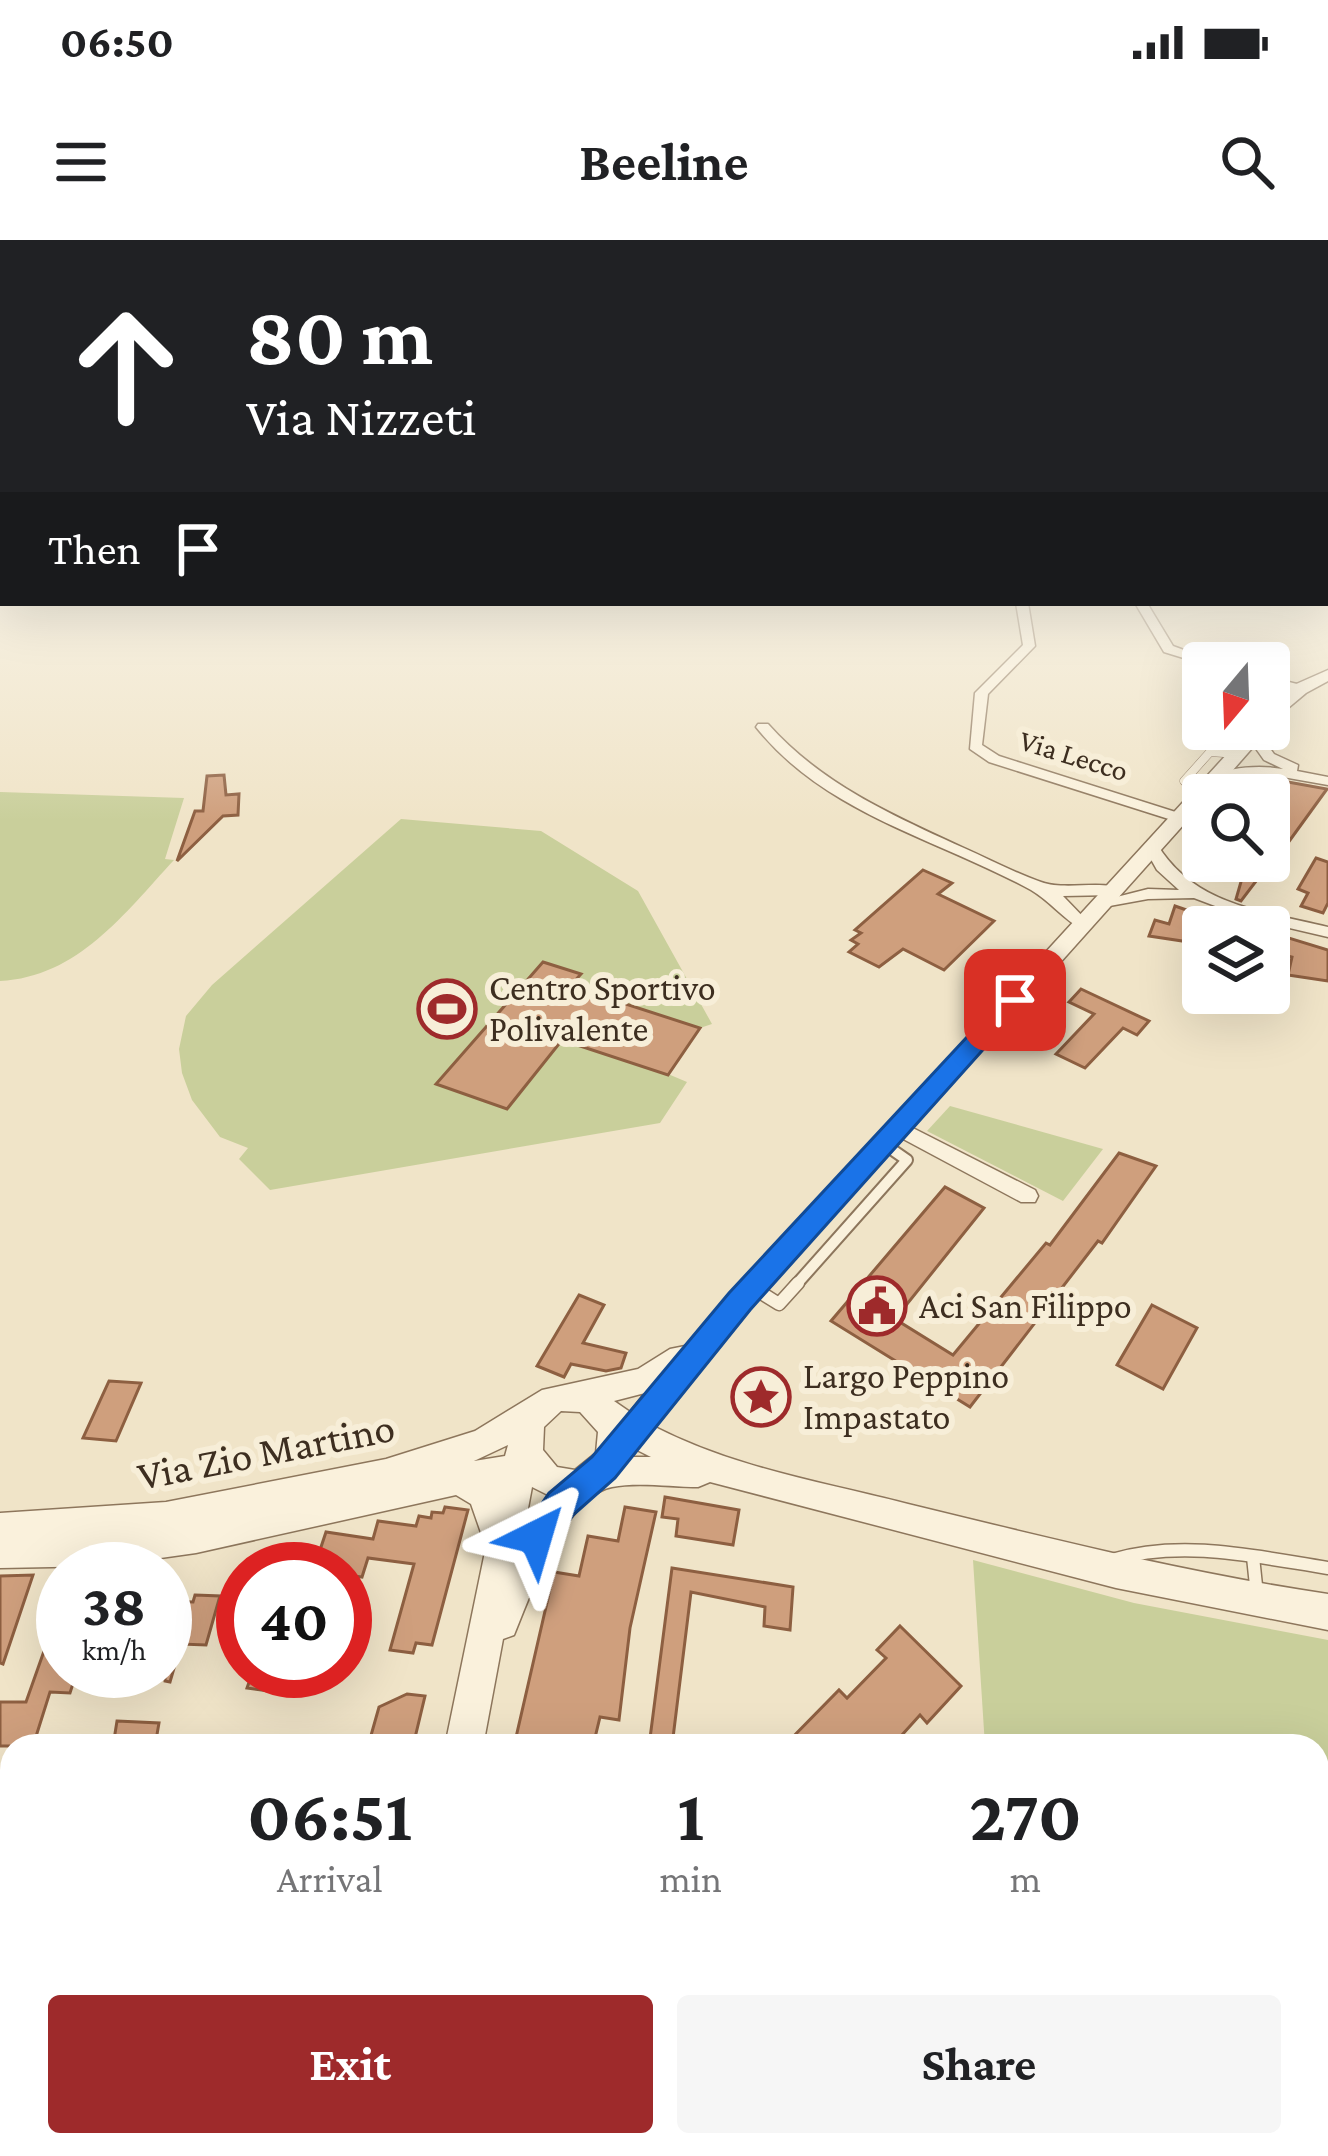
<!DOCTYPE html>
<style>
:root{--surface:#fff;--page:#f6f6f6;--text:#202124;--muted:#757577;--accent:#9e2a2b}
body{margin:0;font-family:"Crimson Pro",serif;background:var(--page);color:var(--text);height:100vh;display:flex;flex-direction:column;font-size:45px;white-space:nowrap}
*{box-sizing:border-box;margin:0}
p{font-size:39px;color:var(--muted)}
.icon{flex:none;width:66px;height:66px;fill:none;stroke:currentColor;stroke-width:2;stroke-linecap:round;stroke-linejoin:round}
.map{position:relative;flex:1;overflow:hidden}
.sheet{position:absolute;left:0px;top:1494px;width:1329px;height:423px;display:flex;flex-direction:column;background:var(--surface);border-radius:36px 36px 0 0;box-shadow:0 12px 48px #0002}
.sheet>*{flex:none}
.hud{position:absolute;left:0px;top:0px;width:1329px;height:366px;box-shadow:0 12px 48px #0002;background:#202124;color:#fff;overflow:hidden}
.needle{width:78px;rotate:199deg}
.tools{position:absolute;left:1182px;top:402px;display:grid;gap:24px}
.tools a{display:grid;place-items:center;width:108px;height:108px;border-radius:12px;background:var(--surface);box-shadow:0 12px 48px #0002;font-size:60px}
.speed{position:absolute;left:36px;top:1302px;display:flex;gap:24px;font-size:60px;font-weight:700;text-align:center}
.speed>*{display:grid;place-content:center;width:156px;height:156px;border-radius:50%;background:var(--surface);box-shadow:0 12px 48px #0002;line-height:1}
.speed small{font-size:30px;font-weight:400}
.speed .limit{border:18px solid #d22;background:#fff;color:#111}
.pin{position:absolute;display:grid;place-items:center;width:102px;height:102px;color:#fff;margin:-51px;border-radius:24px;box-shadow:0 6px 18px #0006}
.me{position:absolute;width:132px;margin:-66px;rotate:40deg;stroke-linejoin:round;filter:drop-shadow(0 0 9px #0008)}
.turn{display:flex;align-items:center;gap:42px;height:252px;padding:0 48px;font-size:54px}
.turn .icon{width:156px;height:156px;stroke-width:2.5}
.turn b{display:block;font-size:84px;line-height:102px}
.then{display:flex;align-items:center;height:114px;padding:0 48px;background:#0003;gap:24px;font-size:45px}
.eta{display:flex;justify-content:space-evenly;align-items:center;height:204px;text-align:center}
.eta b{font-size:72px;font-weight:700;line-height:84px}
.cta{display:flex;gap:24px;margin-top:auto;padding:24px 48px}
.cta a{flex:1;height:138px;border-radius:12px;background:var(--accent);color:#fff;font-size:48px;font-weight:700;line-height:138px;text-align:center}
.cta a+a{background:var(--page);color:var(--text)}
.status{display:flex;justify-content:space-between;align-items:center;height:84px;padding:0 60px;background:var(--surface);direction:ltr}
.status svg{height:33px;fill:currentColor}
header{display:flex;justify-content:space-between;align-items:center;height:156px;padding:0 48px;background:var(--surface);font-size:54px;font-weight:700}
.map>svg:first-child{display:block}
.green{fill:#c9cf9b}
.building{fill:#cf9f7d;stroke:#8d5f41;stroke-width:3}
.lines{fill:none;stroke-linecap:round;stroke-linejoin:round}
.service-far2-casing{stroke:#8d765c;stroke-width:9}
.service-far1-casing{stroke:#8d765c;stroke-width:14}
.service-casing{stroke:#8d765c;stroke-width:15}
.minor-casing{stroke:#8d765c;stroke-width:3}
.tertiary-casing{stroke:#8d765c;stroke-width:3}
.service-far2{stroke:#faf1dc;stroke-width:8}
.service-far1{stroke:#faf1dc;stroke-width:10}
.service{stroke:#faf1dc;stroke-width:12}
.minor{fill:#faf1dc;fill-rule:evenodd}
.tertiary{fill:#faf1dc;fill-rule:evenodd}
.route{fill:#1a73e8;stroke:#114b97;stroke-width:3}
.labels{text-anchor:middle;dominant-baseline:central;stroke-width:12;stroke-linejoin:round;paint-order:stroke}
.far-street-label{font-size:30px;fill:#3d2e20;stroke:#f7eed8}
.poi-label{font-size:36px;fill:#3d2e20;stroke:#f7eed8;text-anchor:start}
.near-street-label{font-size:42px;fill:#3d2e20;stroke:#f7eed8}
</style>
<div class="status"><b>06:50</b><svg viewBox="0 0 49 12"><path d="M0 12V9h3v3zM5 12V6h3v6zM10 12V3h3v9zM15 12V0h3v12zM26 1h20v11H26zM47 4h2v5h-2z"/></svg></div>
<header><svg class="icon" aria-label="menu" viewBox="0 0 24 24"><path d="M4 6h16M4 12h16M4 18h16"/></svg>Beeline<svg class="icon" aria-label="search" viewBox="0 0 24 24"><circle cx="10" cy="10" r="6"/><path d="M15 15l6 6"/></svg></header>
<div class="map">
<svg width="1328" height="1916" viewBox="0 0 1328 1916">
<rect width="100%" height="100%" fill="#f0e4c8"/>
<g class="green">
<path d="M0,552L184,558L165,619L174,620C124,674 78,737 0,741Z"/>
<polygon points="401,579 541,591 638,651 712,784 700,788 668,834 687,842 660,883 270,950 239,919 248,908 220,897 192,860 182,833 179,809 186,776 212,745"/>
<polygon points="950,866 1103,909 1063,961 927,891"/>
<polygon points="973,1320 1134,1363 1328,1400 1328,1916 1015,1916 1014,1905 1317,1905 1317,1506 985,1506"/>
</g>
<g class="building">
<polygon points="224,535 226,555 239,554 238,575 223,576 177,621 195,571 203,571 207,536"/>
<polygon points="1288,542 1327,549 1269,629 1269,624 1241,661 1236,659 1247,621 1269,621 1269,550 1280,553"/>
<polygon points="1316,618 1328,622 1328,663 1323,673 1301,666 1308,653 1298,649"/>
<polygon points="923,630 952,643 938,654 994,681 944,730 903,709 879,727 849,712 858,704 851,700 861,693 855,690"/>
<polygon points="1175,666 1198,674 1189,702 1149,696 1155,680 1169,684"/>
<polygon points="1269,692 1328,710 1328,741 1288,735 1292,717 1269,711"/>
<polygon points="543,722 581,734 570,746 700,788 668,835 562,800 507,869 436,844"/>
<polygon points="1081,749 1149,781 1137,795 1123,788 1085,828 1056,814 1094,774 1069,762"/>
<polygon points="1119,913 1156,926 1102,1003 1098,1001 970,1167 831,1081 945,947 984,968 895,1079 953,1115 1046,1003 1050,1005"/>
<polygon points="579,1055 604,1065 583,1103 626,1113 621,1128 606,1131 571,1124 564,1137 537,1126"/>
<polygon points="1152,1065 1197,1088 1163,1149 1117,1125"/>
<polygon points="109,1141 141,1143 116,1201 83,1198"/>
<polygon points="665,1257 739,1270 733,1305 676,1296 678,1279 662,1277"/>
<polygon points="445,1267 468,1270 432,1405 416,1403 413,1413 390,1410 414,1324 368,1318 362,1337 345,1335 345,1329 289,1329 297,1307 320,1310 326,1292 373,1299 378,1281 416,1286 419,1276 431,1278 432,1272 443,1273"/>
<polygon points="625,1267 656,1272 630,1388 619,1480 600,1477 593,1506 514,1506 554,1332 579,1336 588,1296 618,1301"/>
<polygon points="672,1328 793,1347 790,1390 764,1386 765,1367 691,1352 672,1506 649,1506"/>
<polygon points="33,1335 3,1424 0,1423 0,1336"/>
<polygon points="195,1355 220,1356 206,1405 181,1404 170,1442 165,1441 165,1361 193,1362"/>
<polygon points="61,1363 63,1431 77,1431 70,1453 50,1452 33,1506 0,1506 0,1462 26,1462"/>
<polygon points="900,1386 961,1446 927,1483 920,1475 892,1506 784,1506 839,1450 847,1458 886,1418 877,1410"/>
<polygon points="253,1431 298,1431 291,1454 247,1448"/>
<polygon points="407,1454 425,1456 413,1506 368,1506 379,1467"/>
<polygon points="117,1481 159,1483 155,1506 113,1506"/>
</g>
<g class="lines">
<g class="service-far2-casing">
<polyline id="service-far2" points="1200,555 1184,541 1210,512 1238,514"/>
</g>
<g class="service-far1-casing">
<polyline id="service-far1" points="795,1046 907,920 884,904"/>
</g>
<g class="service-casing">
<g id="service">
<polyline points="755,1049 779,1064 798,1043"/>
<polyline points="1253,1317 1257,1355"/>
<path d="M1112,1320C1183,1299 1257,1317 1328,1328"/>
</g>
</g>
<g class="minor-casing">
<g id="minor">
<rect x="1326" y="339" width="2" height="6"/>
<polygon points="1016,363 1028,363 1035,406 988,454 982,505 999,516 1185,575 1185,581 1175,581 989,522 970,509 975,453 1023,405"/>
<polygon points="1135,363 1147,363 1173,406 1219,423 1203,424 1164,412"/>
<polygon points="1269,437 1305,446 1307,449 1300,453 1269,445"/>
<path d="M758,484H768C820,543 893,576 964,608C989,619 1015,633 1041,642C1065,651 1105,639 1122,650L1114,655L1063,656L1090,684L1082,689C1064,680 1050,661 1031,650C938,599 825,574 756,487Z"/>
<path d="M1249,493H1259L1274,514L1298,525L1297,531L1328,537V545L1266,534L1211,540L1209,537C1229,527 1260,525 1283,529L1264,520L1247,496Z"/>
<path d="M1152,602L1157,604C1194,666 1263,671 1328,687V697L1247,678L1194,658L1148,659L1093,669V663L1148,649L1179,650L1157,630L1144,607Z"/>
<polygon points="899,881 1035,950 1038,956 1035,962 1021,962 892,893 889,888"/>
<rect x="0" y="1572" width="12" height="30"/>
<polygon points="49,1905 85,1905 82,1916 46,1916"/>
</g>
</g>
<g class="tertiary-casing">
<g id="tertiary">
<polygon points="1328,430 1328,441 1306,453 1269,484 1269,469 1294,445"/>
<path d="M1250,489H1269L1211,555H1203V563L750,1069L655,1187C735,1228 822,1242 908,1264C1048,1298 1186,1333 1328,1354V1390L1116,1348L710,1242L698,1247C671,1247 638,1242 612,1247C565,1256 530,1356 514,1395L503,1399L483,1506H445L486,1307L471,1264L456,1255L196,1313L104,1326L0,1328V1273L166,1262L386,1219L475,1191L542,1150L638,1129L670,1109L685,1106ZM645,1153L630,1172L614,1161ZM561,1171L580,1172L598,1192L596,1213L575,1230L557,1227L543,1210L544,1187ZM508,1205L505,1216L474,1221ZM637,1210L651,1217H632ZM532,1247L550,1256L523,1295Z"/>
<polygon points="359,1905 405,1905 403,1916 357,1916"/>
</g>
</g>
<use href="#service-far2" class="service-far2"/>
<use href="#service-far1" class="service-far1"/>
<use href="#service" class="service"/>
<use href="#minor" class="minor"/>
<use href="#tertiary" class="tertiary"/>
</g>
<linearGradient id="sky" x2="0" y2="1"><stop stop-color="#8fbad6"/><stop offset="0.54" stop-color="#f8f3e6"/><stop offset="1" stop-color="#f8f3e6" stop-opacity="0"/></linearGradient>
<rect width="1328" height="581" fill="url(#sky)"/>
<polygon class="route" points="1015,752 1027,760 1023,765 750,1070 615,1238 573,1275 548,1309 536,1314 524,1309 519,1297 549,1253 592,1217 729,1053 1007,754"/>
<defs>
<g id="stadium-ring" transform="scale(3)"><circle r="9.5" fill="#f7eed8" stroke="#9e2a2b" stroke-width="1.5"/><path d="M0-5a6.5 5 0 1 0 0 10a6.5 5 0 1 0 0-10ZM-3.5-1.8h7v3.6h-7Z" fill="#9e2a2b"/></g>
<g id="civic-ring" transform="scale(3)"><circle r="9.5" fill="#f7eed8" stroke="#9e2a2b" stroke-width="1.5"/><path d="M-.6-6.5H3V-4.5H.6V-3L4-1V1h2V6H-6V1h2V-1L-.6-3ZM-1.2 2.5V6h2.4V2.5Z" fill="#9e2a2b"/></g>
<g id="sight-ring" transform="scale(3)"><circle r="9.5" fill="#f7eed8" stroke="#9e2a2b" stroke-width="1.5"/><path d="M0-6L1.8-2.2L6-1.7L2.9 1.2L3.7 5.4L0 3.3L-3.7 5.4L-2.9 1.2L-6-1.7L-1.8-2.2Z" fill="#9e2a2b"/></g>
</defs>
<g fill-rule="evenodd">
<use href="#stadium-ring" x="447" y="769"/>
<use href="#civic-ring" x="877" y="1066"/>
<use href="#sight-ring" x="761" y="1157"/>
</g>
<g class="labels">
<g class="far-street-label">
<text transform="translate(1074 515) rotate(17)">Via Lecco</text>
</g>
<g class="poi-label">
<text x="489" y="748">Centro Sportivo<tspan x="489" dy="41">Polivalente</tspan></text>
<text x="919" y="1066">Aci San Filippo</text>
<text x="803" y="1136">Largo Peppino<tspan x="803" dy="41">Impastato</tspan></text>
</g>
<g class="near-street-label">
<text transform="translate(266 1211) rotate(-11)">Via Zio Martino</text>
</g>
</g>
</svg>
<div class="tools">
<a><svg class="needle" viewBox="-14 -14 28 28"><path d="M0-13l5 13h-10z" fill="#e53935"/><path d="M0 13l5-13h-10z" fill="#757577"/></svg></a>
<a><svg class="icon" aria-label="search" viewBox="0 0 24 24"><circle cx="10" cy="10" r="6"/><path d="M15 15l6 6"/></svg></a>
<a><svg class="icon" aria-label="layers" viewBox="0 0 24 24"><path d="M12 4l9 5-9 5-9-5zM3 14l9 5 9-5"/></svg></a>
</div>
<div class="speed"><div>38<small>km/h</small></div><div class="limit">40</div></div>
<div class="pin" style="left:1015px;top:760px;background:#d93025"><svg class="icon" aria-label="arrive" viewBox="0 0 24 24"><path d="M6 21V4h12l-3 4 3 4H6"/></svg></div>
<svg class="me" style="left:536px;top:1297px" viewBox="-20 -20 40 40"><path d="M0-17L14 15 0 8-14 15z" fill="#1a73e8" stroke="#fff" stroke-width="4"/></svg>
<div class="hud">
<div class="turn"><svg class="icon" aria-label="ahead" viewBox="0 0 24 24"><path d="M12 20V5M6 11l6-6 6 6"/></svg><div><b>80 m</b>Via Nizzeti</div></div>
<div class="then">Then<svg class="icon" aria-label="arrive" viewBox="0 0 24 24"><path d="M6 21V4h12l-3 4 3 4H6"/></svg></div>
</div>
<section class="sheet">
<div class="eta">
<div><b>06:51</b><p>Arrival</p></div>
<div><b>1</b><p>min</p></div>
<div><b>270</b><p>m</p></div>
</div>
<div class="cta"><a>Exit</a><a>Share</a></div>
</section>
</div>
